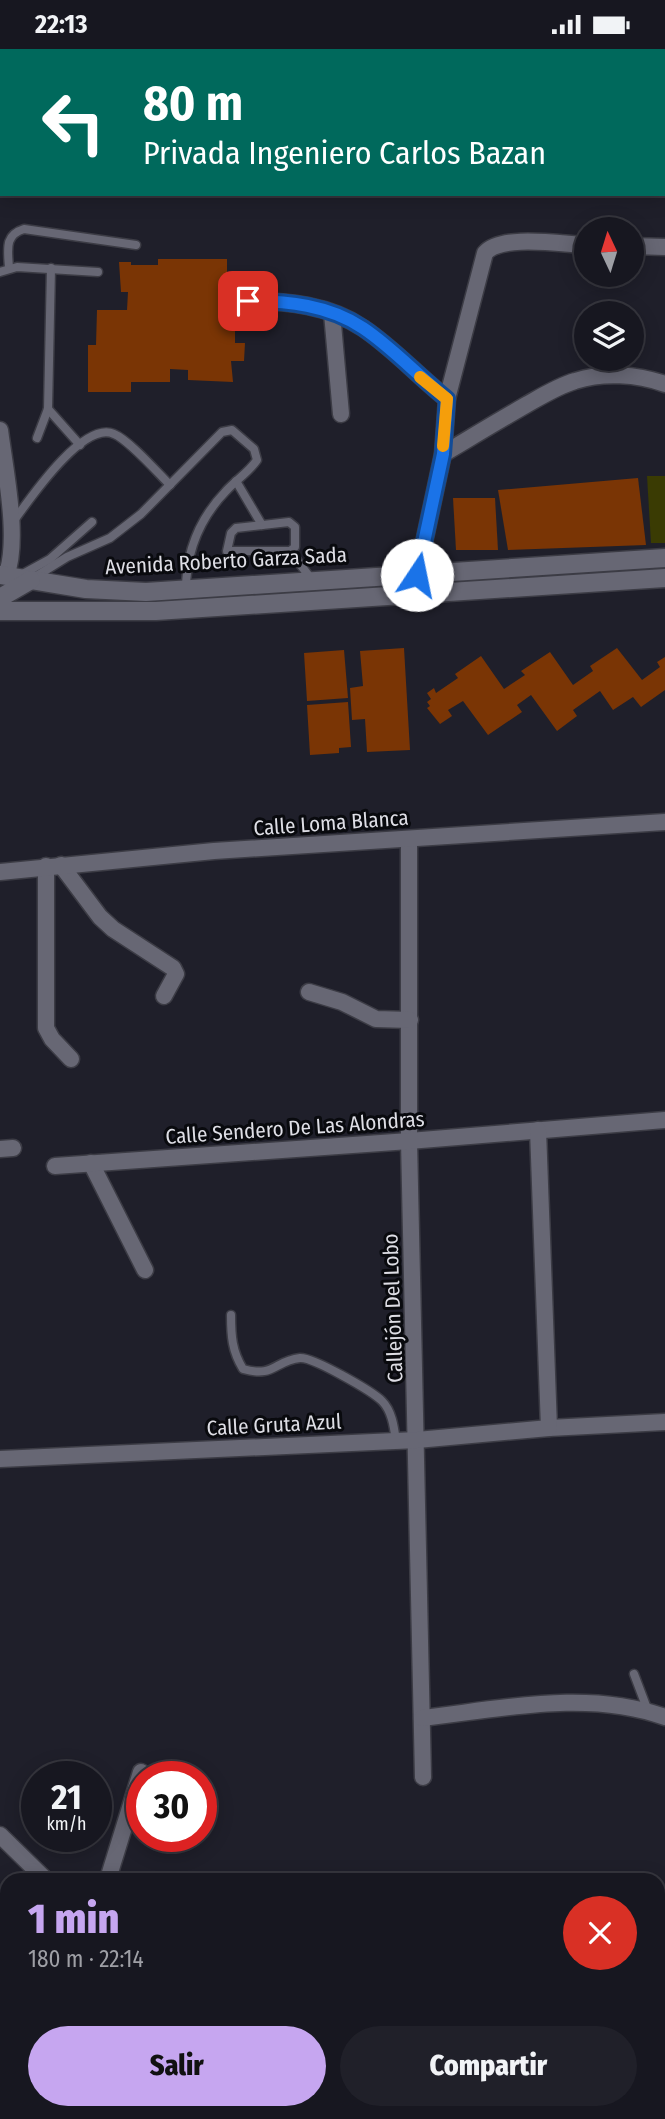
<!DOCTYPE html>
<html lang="es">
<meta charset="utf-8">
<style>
:root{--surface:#171720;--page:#202029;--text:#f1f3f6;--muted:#9e9fa5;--line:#36363e;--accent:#c6a6f0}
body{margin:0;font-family:"Fira Sans Condensed",sans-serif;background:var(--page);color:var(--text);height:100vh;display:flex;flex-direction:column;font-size:26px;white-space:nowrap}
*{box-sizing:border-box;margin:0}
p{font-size:23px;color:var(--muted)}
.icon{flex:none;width:38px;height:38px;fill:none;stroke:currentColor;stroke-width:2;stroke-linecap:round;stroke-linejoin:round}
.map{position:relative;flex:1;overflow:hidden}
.sheet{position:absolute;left:0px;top:1824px;width:665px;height:247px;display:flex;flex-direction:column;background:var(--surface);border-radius:21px 21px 0 0;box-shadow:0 4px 18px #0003,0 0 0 2px var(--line)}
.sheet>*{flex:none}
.banner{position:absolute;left:0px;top:0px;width:665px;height:147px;box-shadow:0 4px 18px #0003,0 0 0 2px var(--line);background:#00695c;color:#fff;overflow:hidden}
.needle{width:46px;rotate:356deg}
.fabs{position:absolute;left:574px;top:168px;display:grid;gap:14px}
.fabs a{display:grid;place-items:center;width:70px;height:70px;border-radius:50%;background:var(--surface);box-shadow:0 4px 18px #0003,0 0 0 2px var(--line);font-size:35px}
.speed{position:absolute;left:21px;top:1712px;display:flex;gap:14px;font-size:35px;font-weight:700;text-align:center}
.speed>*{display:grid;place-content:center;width:91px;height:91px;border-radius:50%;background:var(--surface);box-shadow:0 4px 18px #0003,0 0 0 2px var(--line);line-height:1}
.speed small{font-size:18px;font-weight:400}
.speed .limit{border:10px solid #d22;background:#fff;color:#111}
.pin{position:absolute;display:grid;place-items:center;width:60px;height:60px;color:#fff;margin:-30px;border-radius:14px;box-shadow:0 4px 10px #0006}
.me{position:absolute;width:77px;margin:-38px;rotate:11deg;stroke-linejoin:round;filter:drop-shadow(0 0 5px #0008)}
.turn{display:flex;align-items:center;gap:24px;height:147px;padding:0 28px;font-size:32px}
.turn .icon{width:91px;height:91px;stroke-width:2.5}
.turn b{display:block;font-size:49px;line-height:60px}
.round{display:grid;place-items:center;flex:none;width:74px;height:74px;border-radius:37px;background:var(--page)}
.overview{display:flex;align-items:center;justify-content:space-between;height:119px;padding:0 28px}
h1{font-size:42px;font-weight:800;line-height:52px;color:var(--accent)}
.action{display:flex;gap:14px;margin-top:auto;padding:14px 28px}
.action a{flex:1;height:80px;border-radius:42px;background:var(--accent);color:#111;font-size:28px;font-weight:800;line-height:80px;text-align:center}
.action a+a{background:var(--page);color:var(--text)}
.status{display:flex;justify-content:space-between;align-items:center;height:49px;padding:0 35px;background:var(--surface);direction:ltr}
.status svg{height:19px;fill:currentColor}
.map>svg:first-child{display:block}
.green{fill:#3a3b03}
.building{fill:#7a3505}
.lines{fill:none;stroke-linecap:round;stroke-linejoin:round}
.service-casing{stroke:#3c3c45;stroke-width:11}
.minor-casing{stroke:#3c3c45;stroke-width:19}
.tertiary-casing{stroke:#3c3c45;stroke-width:21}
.service{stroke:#676774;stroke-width:8}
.minor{stroke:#676774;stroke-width:16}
.tertiary{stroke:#676774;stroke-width:18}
.route-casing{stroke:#114b97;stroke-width:18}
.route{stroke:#1a73e8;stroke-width:12}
.slow{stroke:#f59e0b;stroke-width:12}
.labels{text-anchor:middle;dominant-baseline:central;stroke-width:6;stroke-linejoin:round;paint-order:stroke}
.street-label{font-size:21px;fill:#dedee5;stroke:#090a0e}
</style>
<div class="status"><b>22:13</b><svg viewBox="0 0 49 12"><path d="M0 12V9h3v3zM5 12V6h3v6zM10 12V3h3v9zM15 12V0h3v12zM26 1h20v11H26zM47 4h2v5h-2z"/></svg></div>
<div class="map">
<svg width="665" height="2070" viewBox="0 0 665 2070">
<rect width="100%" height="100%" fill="#1f1f2a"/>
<polygon class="green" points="647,427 665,427 665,494 651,494"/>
<g class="building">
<polygon points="158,210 227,210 227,279 235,279 235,294 245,294 244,312 231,312 233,333 188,331 188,321 170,320 170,333 131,333 131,343 88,343 88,296 96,296 97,261 127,261 128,243 121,243 119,213 131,213 131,216 158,216"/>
<polygon points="638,429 646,496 508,501 498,441"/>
<polygon points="453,449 495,449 498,501 456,501"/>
<polygon points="404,599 410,701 367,703 365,670 352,671 350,639 363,637 360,602"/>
<polygon points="617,599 642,631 660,618 657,613 665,608 665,641 641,658 633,648 613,661 600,642 573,661 577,667 557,682 531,646 517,656 522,663 488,686 463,652 448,661 452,667 440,675 427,659 430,657 427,653 431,650 427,644 434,639 436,644 458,629 455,625 481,607 504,640 525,626 521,622 550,603 573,636 593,622 590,617"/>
<polygon points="344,601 348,649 307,652 304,604"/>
<polygon points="348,653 351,698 339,699 339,704 310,706 307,656"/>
</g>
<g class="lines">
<g class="service-casing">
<g id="service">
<path d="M9,219C8,201 4,186 24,180L136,196"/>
<polyline points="0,223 17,218 98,223"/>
<polyline points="48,360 80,396"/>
<polyline points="37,389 48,360 51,219"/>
<polyline points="236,432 262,476"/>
<path d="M13,473C29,451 83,371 114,385C129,391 157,423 170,436"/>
<polygon points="289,473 295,478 295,498 290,502 227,502 231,484 236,479"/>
<polyline points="290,502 312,531"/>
<polyline points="19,527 50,510 92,473"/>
<path d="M35,528L67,508L110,489L141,465L222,383L232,381L254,400L257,411C249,423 236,431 226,442C199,470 186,502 186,541"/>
<path d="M231,1266C231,1287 232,1302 243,1320C274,1329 274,1312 300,1309C313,1308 372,1342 382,1352C392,1362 394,1378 396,1392"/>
<polyline points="634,1625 648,1662"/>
</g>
</g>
<g class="minor-casing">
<g id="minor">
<polyline points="192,0 193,2"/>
<polyline points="661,2 662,0"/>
<polyline points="632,197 665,198"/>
<path d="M248,252C287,252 329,256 363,279C393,299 418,327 447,350"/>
<polyline points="332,264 341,365"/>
<path d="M0,381C5,421 20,491 6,527"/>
<path d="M443,405C470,389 498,372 526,356C542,347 558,337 575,332C603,323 637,325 665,335"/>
<path d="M417,526L443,405L447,350L485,204C501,185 561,195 586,196"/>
<polyline points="409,790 409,1092 423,1728"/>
<polyline points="61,816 100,868 113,880 173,919 176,925 164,947"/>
<polyline points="46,817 46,979 52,990 71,1010"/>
<polyline points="0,823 214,802 665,773"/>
<polyline points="309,943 342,953 376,970 410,971"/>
<polyline points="0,1100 13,1099"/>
<polyline points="91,1114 145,1221"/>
<polyline points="55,1117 409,1092 665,1071"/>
<polyline points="549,1379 665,1373"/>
<polyline points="0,1410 417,1391 549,1379 538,1081"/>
<path d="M422,1669C501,1660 588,1640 665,1668"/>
<polyline points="0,1786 45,1830"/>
<polyline points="108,1830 141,1723"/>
<polyline points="658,1923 665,1927"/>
<polyline points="0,2027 7,2035"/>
<polyline points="38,2063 47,2070"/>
<polyline points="458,2063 472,2070"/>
<polyline points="59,2070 62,2063"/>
<polyline points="353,2070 366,2063"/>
<polyline points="549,2070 552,2063"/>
</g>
</g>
<g class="tertiary-casing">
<g id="tertiary">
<polyline points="0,526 86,540 146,543 665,509"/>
<polyline points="0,549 31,531"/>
<polyline points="0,562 156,562 665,529"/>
</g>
</g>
<use href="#service" class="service"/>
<use href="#minor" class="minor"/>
<use href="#tertiary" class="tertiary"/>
</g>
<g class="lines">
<g class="route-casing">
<path id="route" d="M248,252C287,252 329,256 363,279C393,299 418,327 447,350L443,405L417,526"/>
</g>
<use href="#route" class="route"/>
<polyline class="slow" points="420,328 447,350 443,397"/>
</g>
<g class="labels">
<g class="street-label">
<text transform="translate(226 512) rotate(-3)">Avenida Roberto Garza Sada</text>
<text transform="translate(331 774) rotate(-4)">Calle Loma Blanca</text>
<text transform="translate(295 1079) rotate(-4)">Calle Sendero De Las Alondras</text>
<text transform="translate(393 1259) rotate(-92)">Callejón Del Lobo</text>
<text transform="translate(274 1376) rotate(-3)">Calle Gruta Azul</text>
</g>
</g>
</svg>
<div class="fabs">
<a><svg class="needle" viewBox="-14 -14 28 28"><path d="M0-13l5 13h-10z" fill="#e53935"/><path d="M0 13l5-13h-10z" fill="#9e9fa5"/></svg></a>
<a><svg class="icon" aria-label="layers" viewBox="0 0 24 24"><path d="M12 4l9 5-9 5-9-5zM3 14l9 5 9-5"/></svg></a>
</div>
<div class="speed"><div>21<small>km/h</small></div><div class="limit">30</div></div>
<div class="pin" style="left:248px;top:252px;background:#d93025"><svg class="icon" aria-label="arrive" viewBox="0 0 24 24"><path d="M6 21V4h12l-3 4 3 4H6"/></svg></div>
<svg class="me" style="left:417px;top:526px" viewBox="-20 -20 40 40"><circle r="19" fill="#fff"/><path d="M0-13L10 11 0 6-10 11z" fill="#1a73e8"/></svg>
<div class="banner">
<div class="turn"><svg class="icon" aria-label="left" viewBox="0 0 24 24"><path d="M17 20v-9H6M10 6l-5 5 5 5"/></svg><div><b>80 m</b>Privada Ingeniero Carlos Bazan</div></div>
</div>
<section class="sheet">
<div class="overview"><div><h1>1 min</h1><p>180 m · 22:14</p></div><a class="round" style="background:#d93025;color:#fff"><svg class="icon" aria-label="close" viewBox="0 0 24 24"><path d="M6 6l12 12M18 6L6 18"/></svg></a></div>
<div class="action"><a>Salir</a><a>Compartir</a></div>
</section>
</div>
